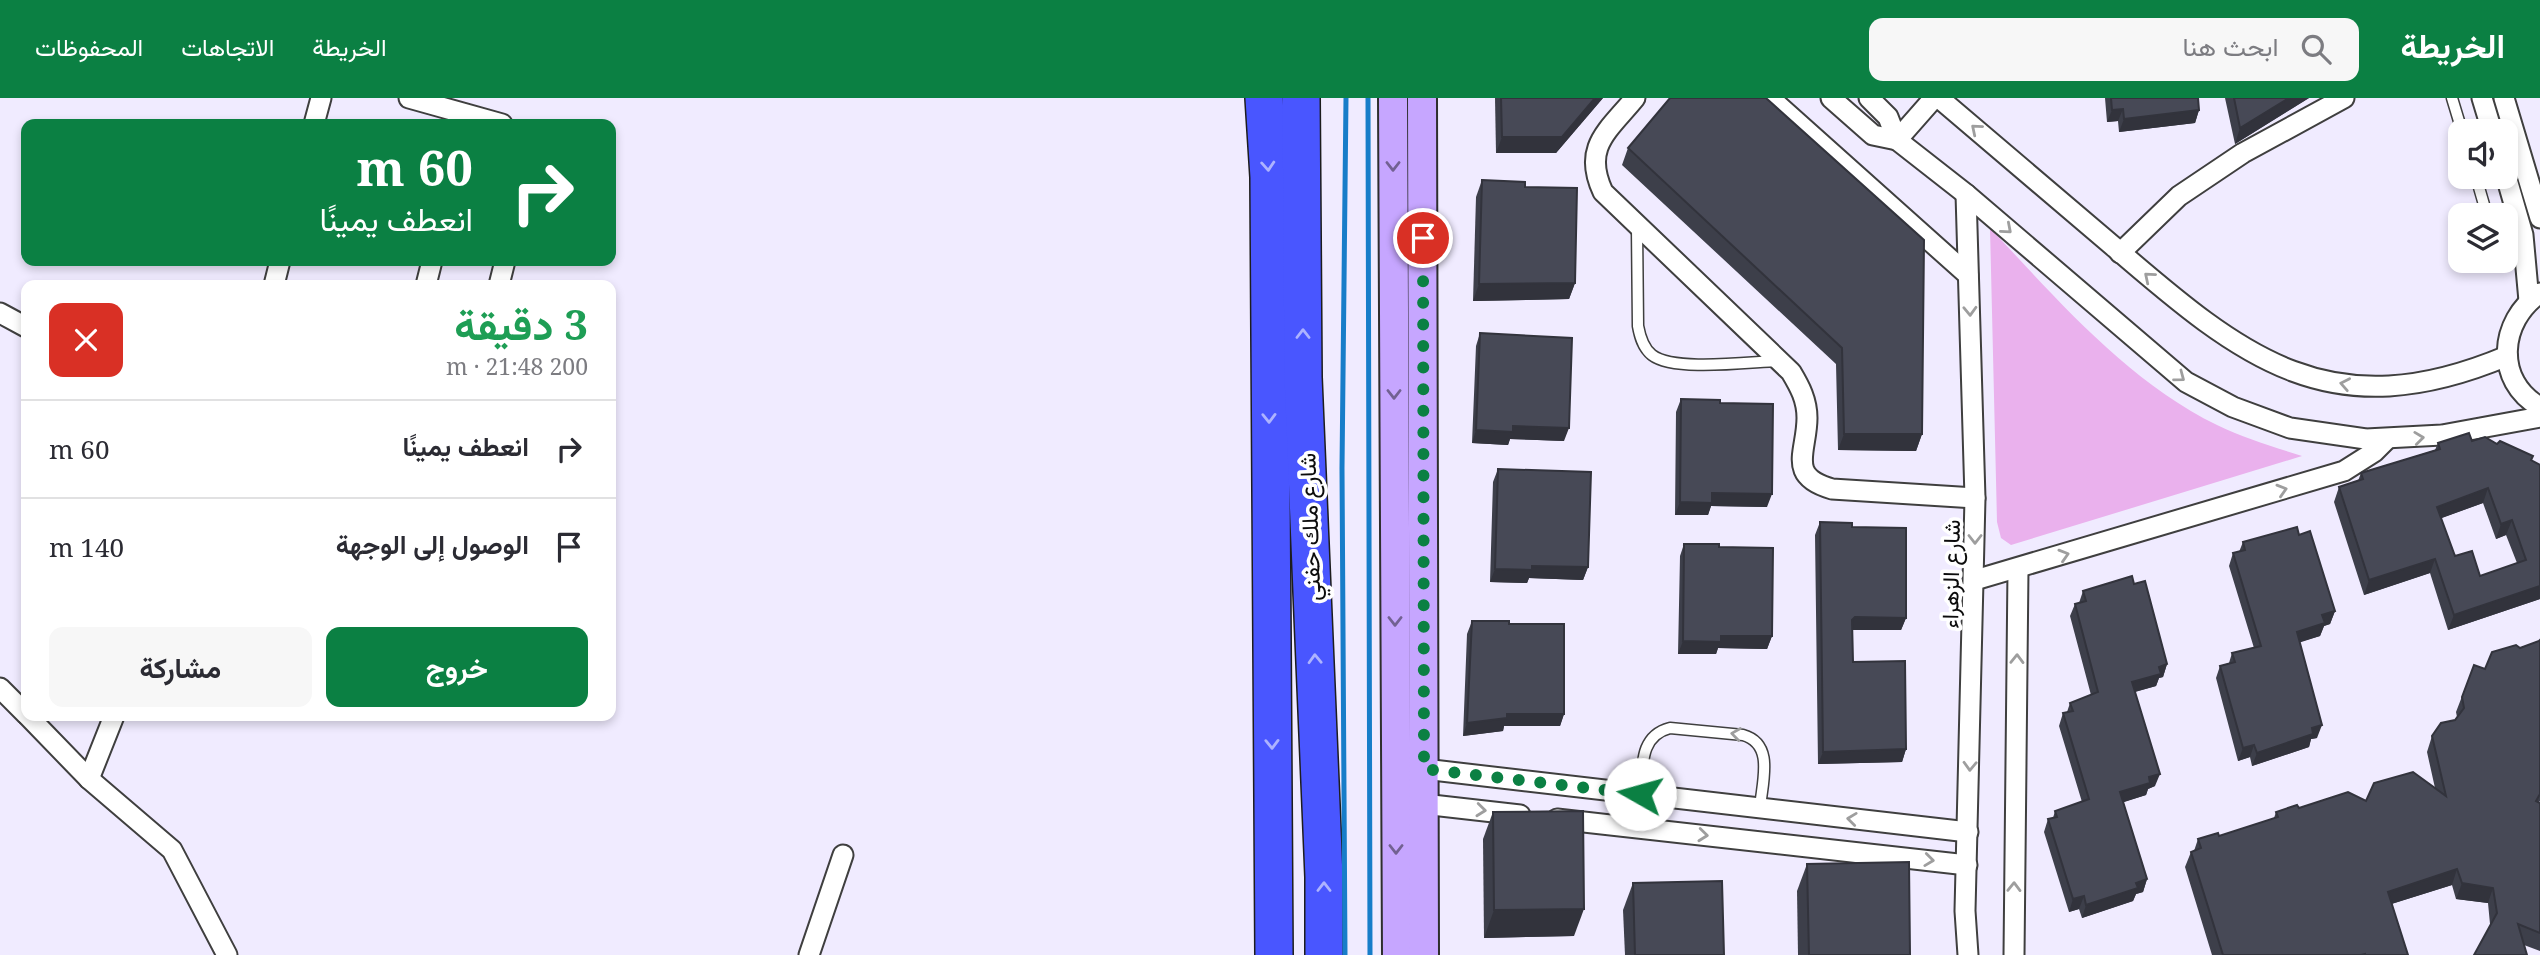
<!DOCTYPE html>
<html lang="ar">
<meta charset="utf-8">
<style>
:root{--surface:#fff;--page:#f7f7f7;--text:#2b2b33;--muted:#7c7c81;--line:#e1e1e2;--accent:#0b8043}
body{margin:0;font-family:"Noto Serif",Vazirmatn,serif;background:var(--page);color:var(--text);direction:rtl;height:100vh;display:flex;flex-direction:column;font-size:26px;white-space:nowrap}
*{box-sizing:border-box;margin:0}
p{font-size:23px;color:var(--muted)}
.icon{flex:none;width:38px;height:38px;fill:none;stroke:currentColor;stroke-width:2;stroke-linecap:round;stroke-linejoin:round}
.map{position:relative;flex:1;overflow:hidden;direction:ltr}
.sheet{position:absolute;left:21px;top:182px;width:595px;height:441px;display:flex;flex-direction:column;background:var(--surface);border-radius:14px;box-shadow:0 4px 10px #0003;direction:rtl}
.sheet>*{flex:none}
.top-card{position:absolute;left:21px;top:21px;width:595px;height:147px;border-radius:14px;box-shadow:0 4px 10px #0003;direction:rtl;background:#0b8043;color:#fff;overflow:hidden}
.fabs{position:absolute;left:2448px;top:21px;display:grid;gap:14px}
.fabs a{display:grid;place-items:center;width:70px;height:70px;border-radius:14px;background:var(--surface);box-shadow:0 4px 10px #0003;font-size:35px}
.pin{position:absolute;display:grid;place-items:center;width:60px;height:60px;color:#fff;margin:-30px;border:4px solid #fff;border-radius:50%;box-shadow:0 2px 7px #0007}
.me{position:absolute;width:77px;margin:-38px;rotate:277deg;stroke-linejoin:round;filter:drop-shadow(0 0 5px #0008)}
.turn{display:flex;align-items:center;gap:24px;height:147px;padding:0 28px;font-size:32px}
.turn .icon{width:91px;height:91px;stroke-width:2.5}
.turn b{display:block;font-size:49px;line-height:60px}
.round{display:grid;place-items:center;flex:none;width:74px;height:74px;border-radius:14px;background:var(--page)}
.head{display:flex;align-items:center;justify-content:space-between;height:119px;padding:0 28px}
h1{font-size:42px;font-weight:700;line-height:52px;color:#1e9e55}
.primary-button{display:flex;gap:14px;margin-top:auto;padding:14px 28px}
.primary-button a{flex:1;height:80px;border-radius:14px;background:var(--accent);color:#fff;font-size:28px;font-weight:700;line-height:80px;text-align:center}
.primary-button a+a{background:var(--page);color:var(--text)}
ul{padding:0;list-style:none}
li{display:flex;align-items:center;gap:21px;height:98px;padding:0 28px;border-top:2px solid var(--line)}
li div{flex:1}
li b{display:block;font-size:26px}
li em{font-style:normal}
header{display:flex;align-items:center;gap:42px;box-sizing:border-box;height:98px;padding:0 35px;background:var(--accent);color:#fff}
header strong{font-size:33px}
nav{display:flex;gap:38px;margin-inline-start:auto;font-size:24px}
.search{width:490px;height:63px;background:var(--page);display:flex;align-items:center;gap:18px;box-sizing:border-box;padding:0 24px;border-radius:14px;color:var(--muted);font-size:26px}
.map>svg:first-child{display:block}
.green{fill:#eab1ed}
.lines{fill:none;stroke-linecap:round;stroke-linejoin:round}
.lane-casing{stroke:#3f3f3f;stroke-width:13}
.street-casing{stroke:#3f3f3f;stroke-width:23}
.secondary-casing{stroke:#2e2e2e;stroke-width:32}
.highway-casing{stroke:#1d1d1d;stroke-width:40}
.lane{stroke:#fff;stroke-width:10}
.street{stroke:#fff;stroke-width:19}
.secondary{stroke:#c6a6ff;stroke-width:28}
.highway{stroke:#4956ff;stroke-width:37}
.rail{stroke:#177dc9;stroke-width:5}
.wall{fill:#3d3f4a;fill-rule:evenodd}
.shaded-wall{fill:#32333c}
.building{fill:#474956;stroke:#32333c;stroke-width:2;fill-rule:evenodd}
.oneway{stroke:#9e9e9e}
.oneway2{stroke:#adb3ff}
.oneway3{stroke:#726192}
.route{stroke:#0b8043;stroke-width:12;stroke-dasharray:0 21.6}
.labels{text-anchor:middle;dominant-baseline:central;stroke-width:7;stroke-linejoin:round;paint-order:stroke}
.street-label{font-size:23px;fill:#0c0c0c;stroke:#fff}
</style>
<header>
<strong>الخريطة</strong>
<div class="search"><svg class="icon" aria-label="search" viewBox="0 0 24 24"><circle cx="10" cy="10" r="6"/><path d="M15 15l6 6"/></svg>ابحث هنا</div>
<nav><a>الخريطة</a><a>الاتجاهات</a><a>المحفوظات</a></nav>
</header>
<div class="map">
<svg width="2540" height="857" viewBox="0 0 2540 857">
<rect width="100%" height="100%" fill="#f0ebff"/>
<path class="green" d="M1990,130C2058,202 2126,282 2217,327C2244,340 2274,349 2302,358L2011,447L2001,440L1997,424Z"/>
<g class="lines">
<g class="lane-casing">
<g id="lane">
<polyline points="2452,0 2462,33"/>
<polyline points="2476,79 2487,117"/>
<path d="M1637,130L1638,228C1640,239 1643,250 1652,257C1674,274 1749,264 1777,263"/>
<polyline points="2506,153 2527,165"/>
<path d="M1640,696C1643,669 1639,638 1670,630L1743,637C1775,646 1762,684 1760,710"/>
</g>
</g>
<g class="street-casing">
<g id="street">
<polyline points="409,0 502,26"/>
<path d="M1635,0C1608,33 1582,49 1603,94L1791,274C1800,289 1807,302 1807,320C1807,354 1786,378 1832,391L1975,400"/>
<polyline points="1770,0 1968,177"/>
<polyline points="1831,0 1873,37 1897,42 1966,96 2186,284 2233,309 2290,330 2366,341 2442,337 2540,319"/>
<polyline points="1869,0 1888,19 1897,42"/>
<path d="M1939,0C1997,49 2055,98 2113,148C2244,261 2330,332 2507,258"/>
<polyline points="2482,0 2492,33"/>
<polyline points="2504,0 2540,120"/>
<polyline points="314,26 321,0"/>
<polyline points="1897,42 1934,0"/>
<polyline points="2506,78 2523,137 2529,203"/>
<polyline points="1966,96 1975,400 1965,813 1968,857"/>
<polyline points="2120,155 2179,98 2243,55 2344,0"/>
<polyline points="274,187 280,163"/>
<polyline points="426,187 432,163"/>
<polyline points="499,187 505,163"/>
<path d="M2540,195C2499,223 2494,283 2540,309"/>
<polyline points="0,215 26,229"/>
<polyline points="1975,482 2344,373 2374,354 2387,341"/>
<polyline points="0,590 26,616"/>
<polyline points="28,618 89,681 172,752 227,857"/>
<polyline points="1424,671 1968,734"/>
<polyline points="89,681 114,618"/>
<polyline points="1423,706 1520,717"/>
<polyline points="1557,721 1967,767"/>
<polyline points="809,857 843,757"/>
<polyline points="2014,857 2018,471"/>
</g>
</g>
<g class="secondary-casing">
<g id="secondary">
<polyline points="1393,0 1397,857"/>
<polyline points="1422,0 1424,857"/>
</g>
</g>
<g class="highway-casing">
<g id="highway">
<polyline points="1264,0 1269,79 1274,857"/>
<polyline points="1301,0 1303,279 1324,779 1324,857"/>
</g>
</g>
<use href="#lane" class="lane"/>
<use href="#street" class="street"/>
<use href="#secondary" class="secondary"/>
<use href="#highway" class="highway"/>
<g class="rail">
<polyline points="1368,0 1370,857"/>
<polyline points="1345,857 1342,370 1346,0"/>
</g>
</g>
<g class="wall">
<polygon points="1495,0 1603,0 1556,55 1496,55"/>
<polygon points="1670,0 1922,336 1916,353 1838,352 1836,266 1622,67 1628,50"/>
<polygon points="2105,0 2198,0 2199,12 2195,25 2119,34 2118,23 2107,24"/>
<polygon points="2225,0 2309,0 2235,46"/>
<polygon points="1482,82 1525,89 1575,185 1569,201 1473,203 1476,99"/>
<polygon points="1480,235 1564,343 1510,341 1508,347 1472,345 1476,248"/>
<polygon points="1681,301 1720,305 1767,409 1711,408 1708,417 1675,417 1676,314"/>
<path d="M2472,343L2531,362L2540,367V501L2448,532L2430,475L2364,497L2334,404L2339,389L2358,383L2361,375L2435,352L2438,345ZM2483,405L2496,441L2506,437L2517,465L2480,478L2455,458L2441,420Z"/>
<polygon points="1498,371 1588,469 1583,482 1529,480 1527,485 1490,484 1493,384"/>
<polygon points="1820,424 1906,520 1901,532 1852,532 1853,564 1906,651 1902,664 1818,666 1815,437"/>
<polygon points="2299,437 2335,513 2330,526 2324,528 2320,538 2299,544 2317,640 2311,641 2309,649 2252,668 2250,659 2238,663 2216,580 2220,568 2229,565 2232,555 2254,550 2229,468 2233,455 2239,454 2243,444"/>
<polygon points="1684,446 1719,449 1772,538 1767,551 1718,550 1716,556 1678,556 1680,458"/>
<polygon points="2134,486 2167,566 2163,579 2159,580 2156,588 2135,594 2155,688 2148,691 2146,697 2123,704 2147,781 2143,794 2136,796 2133,803 2082,820 2079,811 2069,814 2044,734 2048,721 2053,720 2055,713 2082,704 2059,628 2063,615 2067,614 2070,605 2091,597 2070,518 2075,506 2079,505 2083,493"/>
<polygon points="1472,523 1509,526 1564,616 1560,628 1504,628 1503,633 1463,638 1467,536"/>
<polygon points="2540,542 2540,703 2539,704 2540,705 2540,853 2524,847 2490,826 2488,805 2456,801 2452,787 2391,806 2408,857 2212,857 2185,769 2191,754 2194,753 2198,741 2219,738 2274,720 2276,714 2299,710 2366,703 2435,690 2427,654 2432,638 2455,622 2457,619 2456,614 2474,567 2485,571 2520,550 2539,543"/>
<polygon points="1493,714 1574,838 1484,840 1483,741"/>
<polygon points="1807,766 1910,857 1798,857 1797,793"/>
<polygon points="1633,785 1724,857 1625,857 1623,812"/>
</g>
<g class="shaded-wall">
<polygon points="1595,0 1603,0 1556,55 1496,55 1502,39"/>
<polygon points="2289,0 2309,0 2235,46 2240,30"/>
<polygon points="2123,11 2118,23 2107,24 2112,12"/>
<polygon points="2199,12 2195,25 2119,34 2124,21"/>
<polygon points="1575,185 1569,201 1473,203 1479,186"/>
<polygon points="1513,328 1569,330 1564,343 1510,341 1508,347 1472,345 1476,332"/>
<polygon points="1844,336 1922,336 1916,353 1838,352"/>
<polygon points="2488,390 2483,405 2431,424 2437,409"/>
<polygon points="1712,395 1772,396 1767,409 1711,408 1708,417 1675,417 1680,404"/>
<polygon points="2512,422 2506,437 2496,441 2501,426"/>
<polygon points="2435,461 2430,475 2364,497 2369,482"/>
<polygon points="1532,468 1588,469 1583,482 1529,480 1527,485 1490,484 1495,471"/>
<polygon points="2540,488 2540,501 2448,532 2454,517"/>
<polygon points="2335,513 2330,526 2324,528 2320,538 2292,547 2297,534 2322,517"/>
<polygon points="1855,519 1906,520 1901,532 1850,532 1852,522"/>
<polygon points="1721,538 1772,538 1767,551 1718,550 1716,556 1678,556 1683,543"/>
<polygon points="2167,566 2163,579 2159,580 2156,588 2127,596 2132,584 2159,569"/>
<polygon points="1507,616 1564,616 1560,628 1504,628 1503,633 1463,638 1467,625"/>
<polygon points="2322,627 2317,640 2311,641 2309,649 2252,668 2257,655 2312,630"/>
<polygon points="2254,647 2250,659 2238,663 2243,650"/>
<polygon points="1906,651 1902,664 1818,666 1823,654"/>
<polygon points="2160,676 2155,688 2148,691 2146,697 2115,707 2120,694 2149,679"/>
<polygon points="2457,771 2452,787 2382,809 2388,794"/>
<polygon points="2147,781 2143,794 2136,796 2133,803 2082,820 2086,807 2136,785"/>
<polygon points="2462,785 2493,790 2488,805 2456,801"/>
<polygon points="2084,798 2079,811 2069,814 2073,801"/>
<polygon points="1584,811 1574,838 1484,840 1494,812"/>
</g>
<g class="building">
<polygon points="1501,0 1595,0 1562,39 1502,39"/>
<polygon points="1670,0 1766,0 1924,142 1922,336 1844,336 1842,250 1628,50"/>
<polygon points="2111,0 2198,0 2199,12 2124,21 2123,11 2112,12"/>
<polygon points="2234,0 2289,0 2240,30"/>
<polygon points="1482,82 1525,84 1525,89 1577,90 1575,185 1479,186"/>
<polygon points="1480,235 1572,240 1569,330 1513,328 1513,334 1476,332"/>
<polygon points="1681,301 1720,302 1720,305 1773,306 1772,396 1712,395 1712,405 1680,404"/>
<path d="M2469,335L2472,343L2485,339L2497,346L2500,343L2533,358L2531,362L2540,367V488L2454,517L2435,461L2369,482L2339,389L2363,381L2361,375L2440,351L2438,345ZM2488,390L2501,426L2512,422L2526,462L2480,478L2472,453L2455,458L2437,409Z"/>
<polygon points="1498,371 1591,374 1588,469 1532,468 1532,472 1495,471"/>
<polygon points="1820,424 1852,425 1852,429 1906,430 1906,520 1855,519 1852,522 1853,564 1905,563 1906,651 1823,654"/>
<polygon points="2297,429 2299,437 2310,433 2335,513 2322,517 2325,525 2297,534 2322,627 2312,630 2313,636 2257,655 2254,647 2243,650 2220,568 2235,564 2232,555 2261,548 2233,455 2245,452 2243,444"/>
<polygon points="1684,446 1719,446 1719,449 1773,450 1772,538 1721,538 1721,544 1683,543"/>
<polygon points="2132,478 2134,486 2145,483 2167,566 2159,569 2161,576 2132,584 2160,676 2149,679 2150,685 2120,694 2147,781 2136,785 2138,790 2086,807 2084,798 2073,801 2048,721 2057,719 2055,713 2089,701 2063,615 2073,613 2070,605 2098,594 2075,506 2086,503 2083,493"/>
<polygon points="1472,523 1509,523 1509,526 1564,526 1564,616 1507,616 1507,620 1467,625"/>
<polygon points="2540,542 2540,696 2536,703 2540,705 2540,835 2518,826 2527,857 2474,857 2497,815 2493,790 2462,785 2457,771 2388,794 2408,857 2365,857 2365,856 2361,857 2223,857 2191,754 2201,750 2198,741 2218,735 2219,738 2278,719 2276,714 2297,707 2299,710 2348,694 2366,703 2374,685 2413,674 2446,698 2432,638 2441,625 2455,622 2464,610 2462,599 2474,567 2485,571 2492,554 2516,547 2520,550 2539,543"/>
<polygon points="1583,713 1584,811 1494,812 1493,714"/>
<polygon points="1909,764 1910,857 1809,857 1807,766"/>
<polygon points="1722,783 1724,857 1635,857 1633,785"/>
</g>
<defs><path id="oneway-chevron" d="M-2-3.5L2.5 0L-2 3.5" fill="none" stroke-width="1.6" stroke-linecap="round" stroke-linejoin="round" transform="scale(1.75)"/></defs>
<g class="oneway">
<use href="#oneway-chevron" transform="translate(1976 31) rotate(-140)"/>
<use href="#oneway-chevron" transform="translate(2007 131) rotate(41)"/>
<use href="#oneway-chevron" transform="translate(2149 179) rotate(-140)"/>
<use href="#oneway-chevron" transform="translate(1970 213) rotate(88)"/>
<use href="#oneway-chevron" transform="translate(2180 279) rotate(37)"/>
<use href="#oneway-chevron" transform="translate(2345 286) rotate(-169)"/>
<use href="#oneway-chevron" transform="translate(2419 340) rotate(-7)"/>
<use href="#oneway-chevron" transform="translate(2282 392) rotate(-17)"/>
<use href="#oneway-chevron" transform="translate(1975 441) rotate(90)"/>
<use href="#oneway-chevron" transform="translate(2064 457) rotate(-17)"/>
<use href="#oneway-chevron" transform="translate(2017 561) rotate(-89)"/>
<use href="#oneway-chevron" transform="translate(1736 636) rotate(-172)"/>
<use href="#oneway-chevron" transform="translate(1970 668) rotate(92)"/>
<use href="#oneway-chevron" transform="translate(1481 712) rotate(6)"/>
<use href="#oneway-chevron" transform="translate(1852 721) rotate(-173)"/>
<use href="#oneway-chevron" transform="translate(1703 737) rotate(6)"/>
<use href="#oneway-chevron" transform="translate(1929 762) rotate(7)"/>
<use href="#oneway-chevron" transform="translate(2014 789) rotate(-89)"/>
</g>
<g class="oneway2">
<use href="#oneway-chevron" transform="translate(1268 68) rotate(86)"/>
<use href="#oneway-chevron" transform="translate(1303 236) rotate(-90)"/>
<use href="#oneway-chevron" transform="translate(1269 320) rotate(89)"/>
<use href="#oneway-chevron" transform="translate(1315 561) rotate(-92)"/>
<use href="#oneway-chevron" transform="translate(1272 646) rotate(89)"/>
<use href="#oneway-chevron" transform="translate(1324 789) rotate(-90)"/>
</g>
<g class="oneway3">
<use href="#oneway-chevron" transform="translate(1393 68) rotate(90)"/>
<use href="#oneway-chevron" transform="translate(1394 296) rotate(90)"/>
<use href="#oneway-chevron" transform="translate(1395 523) rotate(90)"/>
<use href="#oneway-chevron" transform="translate(1396 751) rotate(90)"/>
</g>
<g class="lines">
<polyline class="route" points="1423,140 1424,671 1640,696"/>
</g>
<g class="labels">
<g class="street-label">
<text transform="translate(1309 429) rotate(-92)">شارع ملك حفني</text>
<text transform="translate(1950 476) rotate(-89)">شارع الزهراء</text>
</g>
</g>
</svg>
<div class="fabs">
<a><svg class="icon" aria-label="sound" viewBox="0 0 24 24"><path d="M4 9h4l5-4v14l-5-4H4zM17 9q2 3 0 6"/></svg></a>
<a><svg class="icon" aria-label="layers" viewBox="0 0 24 24"><path d="M12 4l9 5-9 5-9-5zM3 14l9 5 9-5"/></svg></a>
</div>
<div class="pin" style="left:1423px;top:140px;background:#d93025"><svg class="icon" aria-label="arrive" viewBox="0 0 24 24"><path d="M6 21V4h12l-3 4 3 4H6"/></svg></div>
<svg class="me" style="left:1640px;top:696px" viewBox="-20 -20 40 40"><circle r="19" fill="#fff"/><path d="M0-13L10 11 0 6-10 11z" fill="#0b8043"/></svg>
<div class="top-card">
<div class="turn"><svg class="icon" aria-label="right" viewBox="0 0 24 24"><path d="M7 20v-9h11M14 6l5 5-5 5"/></svg><div><b>60 m</b>انعطف يمينًا</div></div>
</div>
<section class="sheet">
<div class="head"><div><h1>3 دقيقة</h1><p>200 m · 21:48</p></div><a class="round" style="background:#d93025;color:#fff"><svg class="icon" aria-label="close" viewBox="0 0 24 24"><path d="M6 6l12 12M18 6L6 18"/></svg></a></div>
<ul>
<li><svg class="icon" aria-label="right" viewBox="0 0 24 24"><path d="M7 20v-9h11M14 6l5 5-5 5"/></svg><div><b>انعطف يمينًا</b></div><em>60 m</em></li>
<li><svg class="icon" aria-label="arrive" viewBox="0 0 24 24"><path d="M6 21V4h12l-3 4 3 4H6"/></svg><div><b>الوصول إلى الوجهة</b></div><em>140 m</em></li>
</ul>
<div class="primary-button"><a>خروج</a><a>مشاركة</a></div>
</section>
</div>
